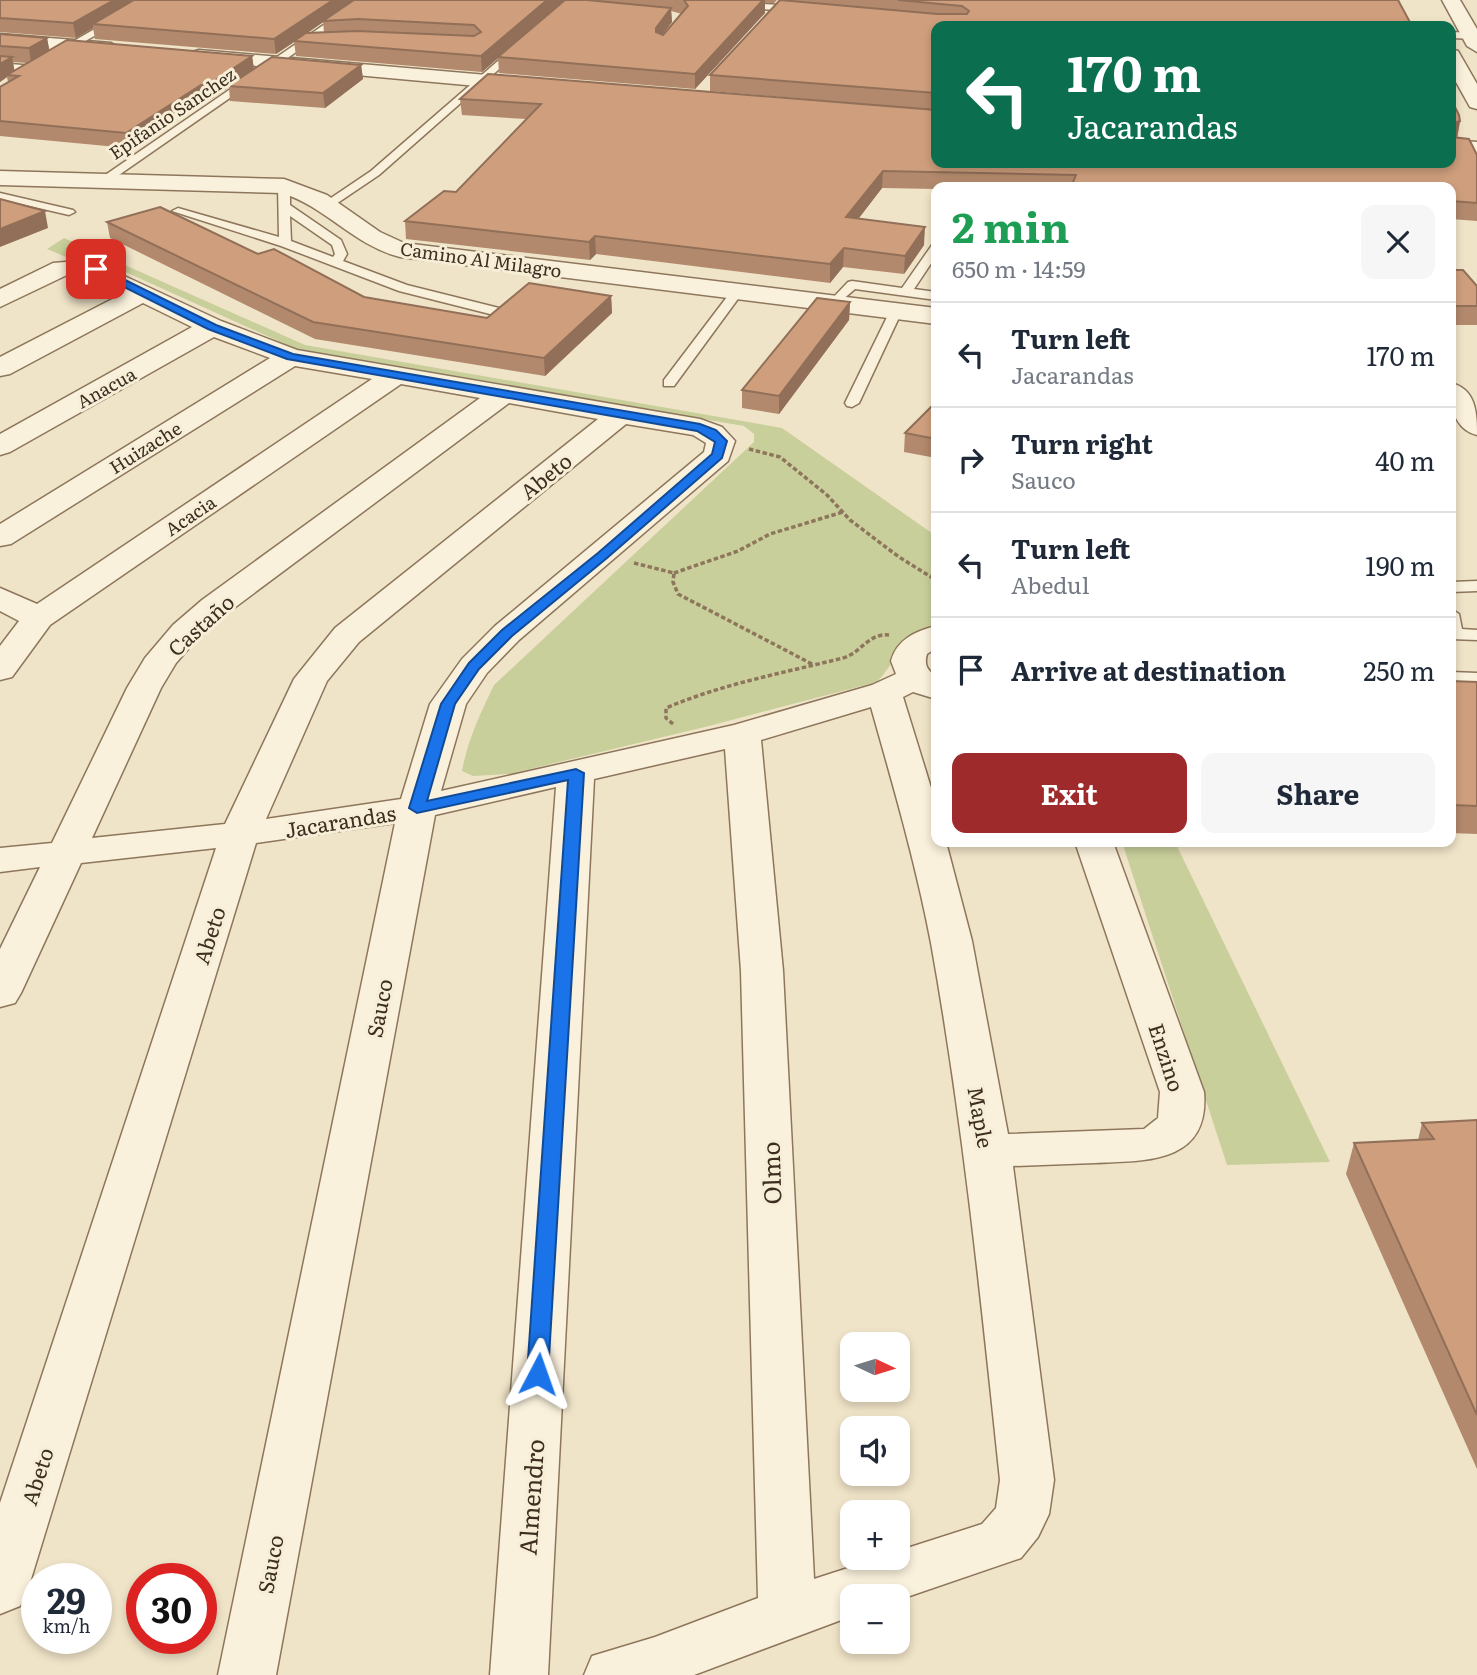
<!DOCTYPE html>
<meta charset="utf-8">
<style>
:root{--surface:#fff;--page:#f6f6f7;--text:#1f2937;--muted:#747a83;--line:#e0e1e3;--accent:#9e2a2b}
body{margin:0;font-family:Literata,serif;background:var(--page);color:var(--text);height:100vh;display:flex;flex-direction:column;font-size:26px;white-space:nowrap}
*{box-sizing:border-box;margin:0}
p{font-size:23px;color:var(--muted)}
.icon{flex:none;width:38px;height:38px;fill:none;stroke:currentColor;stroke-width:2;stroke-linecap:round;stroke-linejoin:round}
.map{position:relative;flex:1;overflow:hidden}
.panel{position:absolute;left:931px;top:182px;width:525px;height:665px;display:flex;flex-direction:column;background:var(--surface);border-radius:14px;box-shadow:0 4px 10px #0003}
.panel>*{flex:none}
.banner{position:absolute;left:931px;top:21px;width:525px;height:147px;border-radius:14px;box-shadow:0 4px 10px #0003;background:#0b6e4f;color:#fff;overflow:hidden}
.needle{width:46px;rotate:94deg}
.controls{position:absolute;left:840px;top:1332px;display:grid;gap:14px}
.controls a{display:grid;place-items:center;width:70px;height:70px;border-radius:14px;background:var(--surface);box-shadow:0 4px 10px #0003;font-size:35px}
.speed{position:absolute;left:21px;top:1563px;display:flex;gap:14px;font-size:35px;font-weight:700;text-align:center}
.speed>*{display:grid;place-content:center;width:91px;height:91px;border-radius:50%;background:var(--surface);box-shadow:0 4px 10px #0003;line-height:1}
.speed small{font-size:18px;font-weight:400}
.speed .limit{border:10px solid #d22;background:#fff;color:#111}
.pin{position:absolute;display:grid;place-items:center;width:60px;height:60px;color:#fff;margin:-30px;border-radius:14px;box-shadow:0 4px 10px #0006}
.me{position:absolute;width:77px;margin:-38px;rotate:4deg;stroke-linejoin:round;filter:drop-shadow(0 0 5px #0008)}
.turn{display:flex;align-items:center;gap:24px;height:147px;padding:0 21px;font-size:32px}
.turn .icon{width:91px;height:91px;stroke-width:2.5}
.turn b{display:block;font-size:49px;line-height:60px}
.round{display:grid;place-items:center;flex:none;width:74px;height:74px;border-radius:14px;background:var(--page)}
.head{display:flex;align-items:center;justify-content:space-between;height:119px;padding:0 21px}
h1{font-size:42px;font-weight:700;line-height:52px;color:#1e9e55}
.primary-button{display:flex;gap:14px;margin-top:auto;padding:14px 21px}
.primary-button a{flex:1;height:80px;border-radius:14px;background:var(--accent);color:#fff;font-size:28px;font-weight:700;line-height:80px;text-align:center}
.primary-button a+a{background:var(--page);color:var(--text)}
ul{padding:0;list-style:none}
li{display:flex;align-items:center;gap:21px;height:105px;padding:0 21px;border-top:2px solid var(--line)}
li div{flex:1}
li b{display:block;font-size:26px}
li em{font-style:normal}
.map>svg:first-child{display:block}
.green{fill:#c9cf9b}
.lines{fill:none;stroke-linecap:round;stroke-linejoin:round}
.service-casing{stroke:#8d765c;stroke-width:3}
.minor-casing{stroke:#8d765c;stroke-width:3}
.path{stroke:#8d765c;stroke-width:3.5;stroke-dasharray:4.5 2.5;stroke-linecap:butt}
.service{fill:#faf1dc;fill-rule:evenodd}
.minor{fill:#faf1dc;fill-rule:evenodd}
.wall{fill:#b2896c;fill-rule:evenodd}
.shaded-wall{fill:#916f58}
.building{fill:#cf9f7d;stroke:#916f58;stroke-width:2}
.route{fill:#1a73e8;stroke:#114b97;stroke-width:2}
.labels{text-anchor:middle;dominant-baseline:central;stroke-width:6;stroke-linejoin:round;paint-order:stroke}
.far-street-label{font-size:18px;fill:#3d2e20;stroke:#f7eed8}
.street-label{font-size:21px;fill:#3d2e20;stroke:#f7eed8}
.near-street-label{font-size:24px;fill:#3d2e20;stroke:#f7eed8}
</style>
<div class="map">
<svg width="1477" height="1675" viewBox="0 0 1477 1675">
<rect width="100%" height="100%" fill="#f0e4c8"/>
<g class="green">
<path d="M64,238L305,345L782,428L936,536V625C892,638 904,654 877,682L709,726L509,774L473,776L462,771C468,739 480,714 494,685L754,442V434L744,426L298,350L88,255L66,257L47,249Z"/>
<polygon points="1122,842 1175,842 1330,1162 1227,1165"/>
</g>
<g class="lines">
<g class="service-casing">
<g id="service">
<polygon points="145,0 157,0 61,55 53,53"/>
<polygon points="360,0 371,0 106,184 98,184 98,180"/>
<polygon points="681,0 800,6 805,9 800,12 686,3"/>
<polygon points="1451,32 1477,33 1477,39 1451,38"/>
<polygon points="514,47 522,49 379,175 333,206 325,206 325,202 371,171"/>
<polygon points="0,63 33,66 38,69 33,72 0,69"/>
<path d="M284,183L290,186V205L341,240L347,254L343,261L407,285L499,308L500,311L494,315L399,291L281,246L172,211L178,208L279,237L278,186ZM290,216L332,245L335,254L333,257L291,241Z"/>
<polygon points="0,193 73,210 75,212 69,215 0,199"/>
<polygon points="936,244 936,256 914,289 936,292 936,300 855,289 834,307 828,303 848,282 852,281 902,288 932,245"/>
<polygon points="737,288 743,292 674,386 664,386 664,380 733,289"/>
<polygon points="896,307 902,311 859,403 852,407 847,406 845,403 890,311"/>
<polygon points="1477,581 1477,591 1451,592 1451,582"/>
<polygon points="1451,609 1459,614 1462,629 1477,630 1477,640 1451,639"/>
<polygon points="1451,672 1477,673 1477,683 1451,682"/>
</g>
</g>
<g class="minor-casing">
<g id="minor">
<polygon points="1442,0 1460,0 1477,29 1477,52 1467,46"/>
<polygon points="0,34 111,43 121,49 111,55 0,46"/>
<polygon points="1451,49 1458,51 1477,84 1477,109 1470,107 1451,73"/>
<polygon points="199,50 533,79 540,81 543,85 540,89 533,91 192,60 189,56 192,52"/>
<polygon points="1451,140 1477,142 1477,154 1451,152"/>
<path d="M0,171L284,179L327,195L380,232L404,243L936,308V324L400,257C355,246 326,207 282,193L0,185Z"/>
<path d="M90,260L221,321L297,350L700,419L722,427L735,441L728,461L519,640L487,673L466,704L441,791L734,725L872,685L896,674L891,661C897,639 916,631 936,626V648L927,654C924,665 927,670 936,676V699L913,692L903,697L936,804V842H946L972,941L1008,1134L1144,1129L1158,1118L1160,1092L1075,842H1113L1204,1092C1210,1163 1147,1161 1095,1163C1068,1164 1040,1165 1013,1166L1054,1480L1049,1514L1038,1537L1021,1558L898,1600V1596H852V1616L694,1675H584L592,1656L655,1637L758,1598L741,971L725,749L594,779L548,1675H490L556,787L435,815L276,1675H218L395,823L256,843L28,1589L20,1606L0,1614V1503L216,848L81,863L21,993L15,1003L0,1007V949L40,867L0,872V848L52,843L127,688L145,658L173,625L202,600L480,398L401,384L50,625L12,677L0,680V646L19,621L0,611V588L37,604L372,379L295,366L11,544L0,546V524L270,358L214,337L10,452L0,455V434L192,327L143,303L10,374L0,376V357L124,293L86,275H67L0,307V289L53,263ZM509,403L598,419L335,628L294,679L225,824L92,838L161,688L176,663L197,639L226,614ZM626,424L693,435L706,443L704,452L495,626L462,659L430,704L401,799L266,819L327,681L359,642ZM871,707C893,785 916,864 931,943C963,1121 981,1300 1000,1480L996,1508L982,1524L898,1551V1558H879L814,1579L783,971L761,740Z"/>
<path d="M1451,383C1476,389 1477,413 1477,435C1453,429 1450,404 1451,383Z"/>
</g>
</g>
<g class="path">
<polyline points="749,449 780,457 827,495 850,520 899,557 936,580"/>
<polyline points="634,563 674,573 673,582 678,594 812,664"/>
<polyline points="674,573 738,551 770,534 843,512"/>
<path d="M673,724L666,718V708C722,684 783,673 843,658C861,653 868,633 889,635"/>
</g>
<use href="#service" class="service"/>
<use href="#minor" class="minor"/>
</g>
<g class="wall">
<path d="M0,0H565L482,72L296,56L294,42L276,54L95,39L93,28L76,38L0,32ZM323,22L324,32H308Z"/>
<path d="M565,0H777L774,3H765V13L695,89L499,73L498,57ZM671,11L682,14L663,35H662L672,22Z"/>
<polygon points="788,0 1398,0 936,26 936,110 710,91 710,75"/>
<path d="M0,34L47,38L49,51L252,56L254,69L361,65L363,79L325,108L230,101L229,87L210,100L203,99L128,148L0,136V87L8,82L7,77L0,82ZM13,62L27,63L14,71Z"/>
<polygon points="460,99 1460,121 1457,138 1477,155 1477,221 1451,219 1451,187 936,187 936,189 882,188 858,219 924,245 904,274 843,267 830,283 596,254 590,260 406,239 405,221 456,192 526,119 462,115"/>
<polygon points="107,222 258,254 364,297 487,318 611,296 612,313 545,376 315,339 110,238"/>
<polygon points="1451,270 1477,286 1477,325 1451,325"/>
<polygon points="850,302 849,320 779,414 742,408 742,390"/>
<polygon points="936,402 936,458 904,452 905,433"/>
<polygon points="1451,681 1477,682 1477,834 1451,833"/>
<polygon points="1477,1120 1477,1469 1346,1174 1354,1143 1418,1140 1422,1123"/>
</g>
<g class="shaded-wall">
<polygon points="114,0 141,0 93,24 93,28 76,38 73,23"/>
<polygon points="333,0 355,0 296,41 294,41 294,42 276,54 274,39"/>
<polygon points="547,0 565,0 482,72 481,56"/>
<polygon points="763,0 765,0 765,13 695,89 695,74"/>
<polygon points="671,8 672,22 656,43 656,28"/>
<polygon points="47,38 50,53 31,63 29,48"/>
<polygon points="252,56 254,70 210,100 208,85"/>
<polygon points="12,57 15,73 7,75 7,77 0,82 0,64"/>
<polygon points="361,65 363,79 325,108 323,93"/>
<polygon points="201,85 203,99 128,148 126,133"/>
<polygon points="1460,121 1457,138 1451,139 1452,124"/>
<polygon points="883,171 882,188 846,235 846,217"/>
<polygon points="45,211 48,228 0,247 0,229"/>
<polygon points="925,227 924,245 904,274 905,256"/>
<polygon points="595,236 596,254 590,260 589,242"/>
<polygon points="844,248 843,267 830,283 830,264"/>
<polygon points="611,296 612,313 545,376 544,358"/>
<polygon points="850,302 849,320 779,414 779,396"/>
</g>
<g class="building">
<polygon points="0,0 114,0 73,23 0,18"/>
<polygon points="134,0 333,0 274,39 93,24"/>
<polygon points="354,0 547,0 481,56 294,41 306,33 357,31 474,36 481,32 474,25 358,19 323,21"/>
<polygon points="565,0 587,0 671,8 656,28 656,32 663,35 688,6 684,0 763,0 695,74 498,57"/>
<polygon points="780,0 937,14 967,14 969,11 962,6 898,0 1398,0 1412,26 936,26 936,93 710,75"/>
<polygon points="0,34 47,38 29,48 0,46"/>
<polygon points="67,40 252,56 208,85 201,85 126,133 0,121 0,87 19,76 7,75"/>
<polygon points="0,56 12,57 0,64"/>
<polygon points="272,57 361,65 323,93 228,86"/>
<polygon points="488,74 936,110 936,163 1451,163 1451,99 1459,115 1460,121 1452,124 1452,137 1469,139 1477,155 1477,203 1451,201 1451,187 1071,187 1076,175 883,171 846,217 925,227 905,256 844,248 830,264 595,236 589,242 405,221 444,191 456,192 541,104 460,99"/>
<polygon points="0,199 45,211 0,229"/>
<polygon points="160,207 258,254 274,249 364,297 487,318 529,283 611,296 544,358 313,322 107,222"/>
<polygon points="1451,270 1463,270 1477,286 1477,306 1451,306"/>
<polygon points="817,298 850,302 779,396 742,390"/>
<polygon points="936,402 936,439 905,433"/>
<polygon points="1451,681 1477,682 1477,806 1451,805"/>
<polygon points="1477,1120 1477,1415 1354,1143 1434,1139 1422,1123"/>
</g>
<polygon class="route" points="92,267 99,267 216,325 293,354 700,424 716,430 727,441 722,458 607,558 512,636 479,669 455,704 427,801 576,769 584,773 548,1374 545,1380 538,1383 530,1380 527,1374 568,780 417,813 409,808 441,704 469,663 502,630 598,553 712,454 715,442 697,431 287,359 208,329 92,271"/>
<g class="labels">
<g class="far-street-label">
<text transform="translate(172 113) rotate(-34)">Epifanio Sanchez</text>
<text transform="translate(481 259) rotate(8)">Camino Al Milagro</text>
<text transform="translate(106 387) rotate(-29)">Anacua</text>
<text transform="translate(145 447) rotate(-32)">Huizache</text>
<text transform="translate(190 515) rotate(-34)">Acacia</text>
</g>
<g class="street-label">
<text transform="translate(545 475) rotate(-39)">Abeto</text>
<text transform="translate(200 624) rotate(-42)">Castaño</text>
<text transform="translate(340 820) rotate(-9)">Jacarandas</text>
<text transform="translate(208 935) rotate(-72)">Abeto</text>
<text transform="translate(378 1008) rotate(-79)">Sauco</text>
<text transform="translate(1168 1057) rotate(72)">Enzino</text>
<text transform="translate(982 1117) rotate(80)">Maple</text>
<text transform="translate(36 1476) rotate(-72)">Abeto</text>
<text transform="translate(269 1564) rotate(-79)">Sauco</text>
</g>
<g class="near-street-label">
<text transform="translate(770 1173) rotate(-92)">Olmo</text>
<text transform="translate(530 1497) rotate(-86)">Almendro</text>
</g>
</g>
</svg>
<div class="controls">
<a><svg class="needle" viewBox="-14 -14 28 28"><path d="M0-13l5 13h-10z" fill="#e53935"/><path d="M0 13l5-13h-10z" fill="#747a83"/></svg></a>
<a><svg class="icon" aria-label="sound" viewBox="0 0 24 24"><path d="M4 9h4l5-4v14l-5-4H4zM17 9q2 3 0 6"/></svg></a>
<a>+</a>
<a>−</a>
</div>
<div class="speed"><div>29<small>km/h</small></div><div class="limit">30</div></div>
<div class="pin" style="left:96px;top:269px;background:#d93025"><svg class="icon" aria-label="arrive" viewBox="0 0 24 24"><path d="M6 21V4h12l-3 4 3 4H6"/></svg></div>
<svg class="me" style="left:538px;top:1374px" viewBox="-20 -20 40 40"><path d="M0-17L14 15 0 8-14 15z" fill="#1a73e8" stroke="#fff" stroke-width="4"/></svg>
<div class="banner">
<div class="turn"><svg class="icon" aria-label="left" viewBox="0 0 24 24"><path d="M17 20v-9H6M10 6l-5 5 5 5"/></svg><div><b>170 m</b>Jacarandas</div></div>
</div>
<section class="panel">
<div class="head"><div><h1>2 min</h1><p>650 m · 14:59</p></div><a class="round"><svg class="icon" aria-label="close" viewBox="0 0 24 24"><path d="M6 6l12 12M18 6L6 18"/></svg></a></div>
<ul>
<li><svg class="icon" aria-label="left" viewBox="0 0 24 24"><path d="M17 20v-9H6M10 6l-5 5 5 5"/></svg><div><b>Turn left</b><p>Jacarandas</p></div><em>170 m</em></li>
<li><svg class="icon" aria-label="right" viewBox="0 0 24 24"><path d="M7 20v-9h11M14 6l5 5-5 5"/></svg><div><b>Turn right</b><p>Sauco</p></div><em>40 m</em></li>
<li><svg class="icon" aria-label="left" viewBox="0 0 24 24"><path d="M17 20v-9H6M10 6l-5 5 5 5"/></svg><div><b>Turn left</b><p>Abedul</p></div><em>190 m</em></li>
<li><svg class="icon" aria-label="arrive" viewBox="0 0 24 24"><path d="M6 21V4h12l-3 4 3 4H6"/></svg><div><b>Arrive at destination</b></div><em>250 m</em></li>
</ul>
<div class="primary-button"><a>Exit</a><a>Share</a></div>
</section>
</div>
